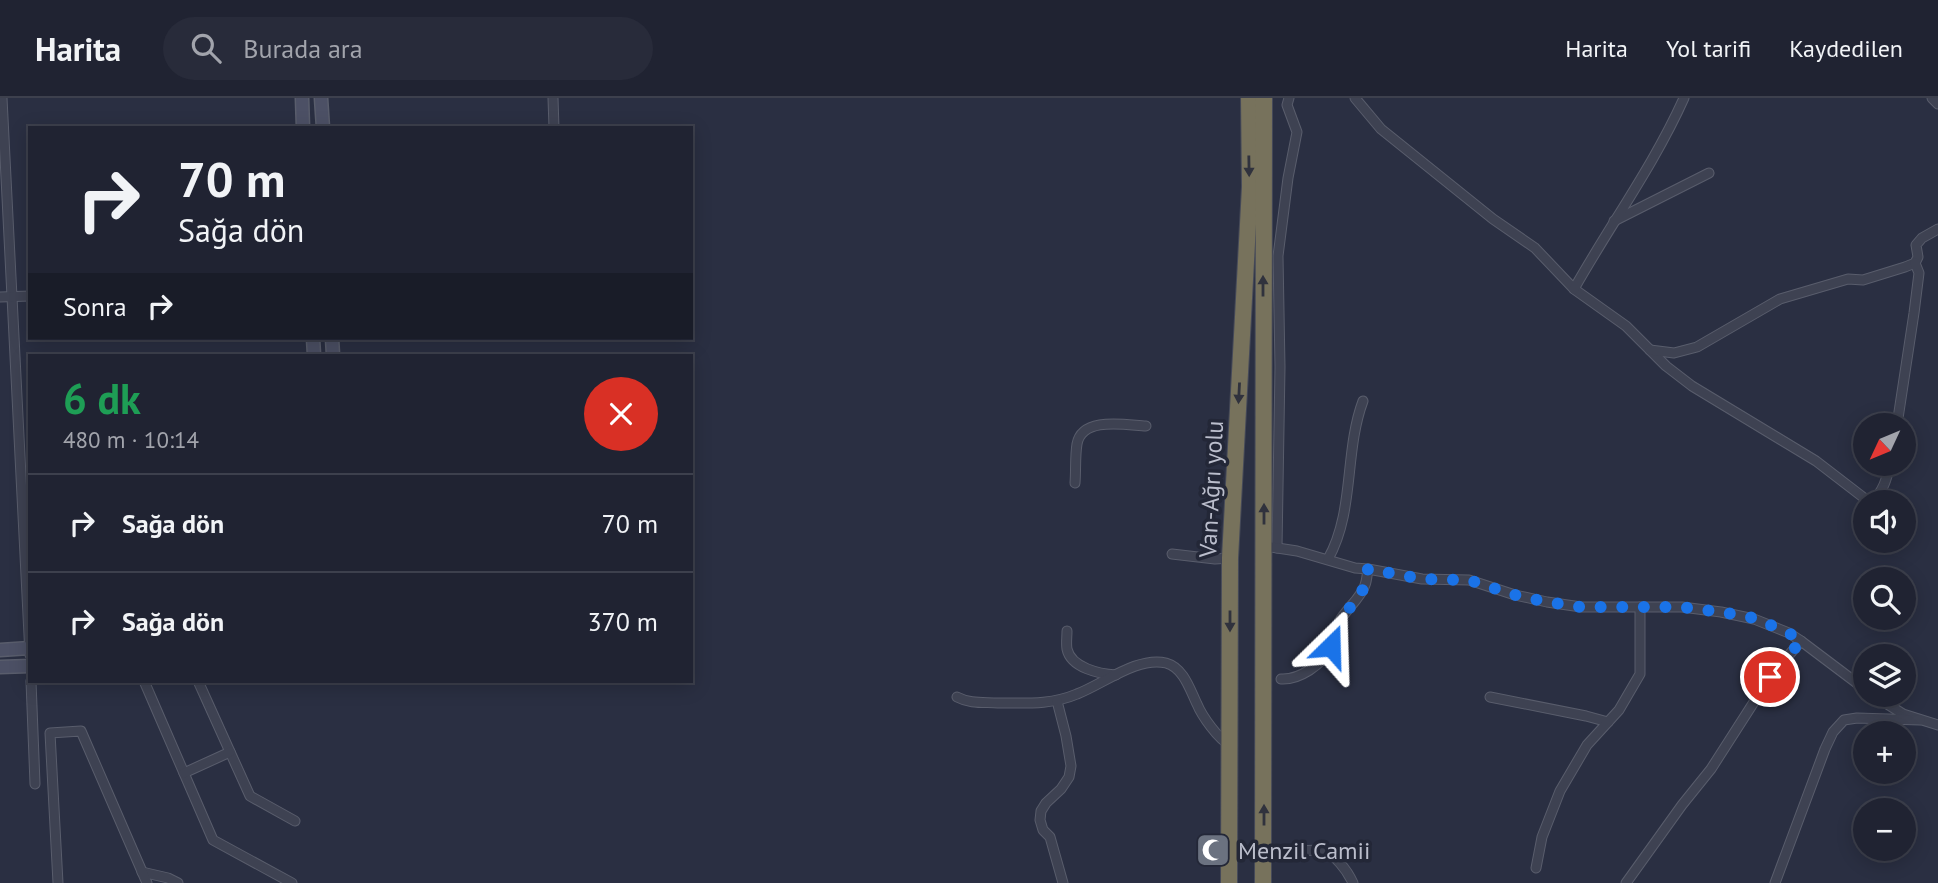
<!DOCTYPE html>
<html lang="tr">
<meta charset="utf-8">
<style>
:root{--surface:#202332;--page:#282b3a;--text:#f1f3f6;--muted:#a2a4ac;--line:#3d404d}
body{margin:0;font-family:"PT Sans",sans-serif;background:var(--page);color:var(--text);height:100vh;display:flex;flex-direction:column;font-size:26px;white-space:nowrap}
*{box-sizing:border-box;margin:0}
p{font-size:23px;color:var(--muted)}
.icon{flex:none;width:38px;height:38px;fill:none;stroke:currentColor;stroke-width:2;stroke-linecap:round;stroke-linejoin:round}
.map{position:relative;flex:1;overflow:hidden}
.details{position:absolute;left:28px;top:256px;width:665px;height:329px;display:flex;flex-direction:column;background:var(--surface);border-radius:0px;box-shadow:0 4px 18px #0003,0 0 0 2px var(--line)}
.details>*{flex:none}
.banner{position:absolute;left:28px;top:28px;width:665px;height:214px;border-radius:0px;box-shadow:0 4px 18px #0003,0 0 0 2px var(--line);background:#202332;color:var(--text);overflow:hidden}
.needle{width:46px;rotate:226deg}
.controls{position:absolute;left:1853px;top:315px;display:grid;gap:14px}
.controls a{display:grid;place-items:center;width:63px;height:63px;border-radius:50%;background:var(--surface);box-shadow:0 4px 18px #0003,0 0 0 2px var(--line);font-size:35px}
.pin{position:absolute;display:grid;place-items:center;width:60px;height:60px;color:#fff;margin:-30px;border:4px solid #fff;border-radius:50%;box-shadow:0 2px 7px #0007}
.me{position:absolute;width:77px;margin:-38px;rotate:22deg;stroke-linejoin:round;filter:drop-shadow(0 0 5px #0008)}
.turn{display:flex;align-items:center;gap:24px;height:147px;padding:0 35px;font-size:32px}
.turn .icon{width:91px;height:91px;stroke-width:2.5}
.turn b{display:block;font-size:49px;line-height:60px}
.then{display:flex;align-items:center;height:66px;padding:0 35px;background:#0003;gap:14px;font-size:26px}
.round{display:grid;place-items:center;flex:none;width:74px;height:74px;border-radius:37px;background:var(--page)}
.headline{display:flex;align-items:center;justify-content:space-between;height:119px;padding:0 35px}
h1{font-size:42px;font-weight:700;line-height:52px;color:#1e9e55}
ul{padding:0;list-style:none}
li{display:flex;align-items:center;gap:21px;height:98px;padding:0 35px;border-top:2px solid var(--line)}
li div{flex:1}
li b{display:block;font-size:26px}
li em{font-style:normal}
header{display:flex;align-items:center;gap:42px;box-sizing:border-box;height:98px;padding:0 35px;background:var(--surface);border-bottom:2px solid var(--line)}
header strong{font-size:33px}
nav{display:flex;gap:38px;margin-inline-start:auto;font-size:24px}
.search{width:490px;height:63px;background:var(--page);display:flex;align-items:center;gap:18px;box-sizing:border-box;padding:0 24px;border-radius:38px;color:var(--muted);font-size:26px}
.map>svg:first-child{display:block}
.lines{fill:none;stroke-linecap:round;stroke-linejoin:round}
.street-casing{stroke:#595d6c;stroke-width:11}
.secondary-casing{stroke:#595d6c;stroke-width:15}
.highway-casing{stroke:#464a59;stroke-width:18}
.street{stroke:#3e4252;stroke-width:9}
.secondary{stroke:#4c5065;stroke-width:12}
.highway{stroke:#77725c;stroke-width:16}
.oneway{fill:#30323d}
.route{stroke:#1a73e8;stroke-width:12;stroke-dasharray:0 21.6}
.labels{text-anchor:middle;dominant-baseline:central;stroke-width:7;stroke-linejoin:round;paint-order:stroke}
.street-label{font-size:24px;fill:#bbbecc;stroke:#232737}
.poi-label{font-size:24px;fill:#bbbecc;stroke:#232737;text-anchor:start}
</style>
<header>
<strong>Harita</strong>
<div class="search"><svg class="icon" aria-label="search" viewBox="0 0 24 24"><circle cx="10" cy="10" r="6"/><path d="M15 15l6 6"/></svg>Burada ara</div>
<nav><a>Harita</a><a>Yol tarifi</a><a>Kaydedilen</a></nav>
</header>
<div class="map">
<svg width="1938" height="785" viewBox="0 0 1938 785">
<rect width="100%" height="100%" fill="#2a2f42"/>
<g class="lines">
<g class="street-casing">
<g id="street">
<polyline points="2,0 30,557"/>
<polyline points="553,0 554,30"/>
<path d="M1355,0L1381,31L1493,121L1535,150L1574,191L1626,228L1666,268L1692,288L1816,363L1868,403L1871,404C1883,395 1887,380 1890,366"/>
<polyline points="1932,0 1938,6"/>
<polyline points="1614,123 1709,75"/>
<path d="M1574,191C1610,127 1654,67 1684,0"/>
<polyline points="0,199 30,198"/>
<polyline points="1650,252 1674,255 1697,249 1780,201 1848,181 1863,182 1905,169 1915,165 1918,159 1916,147 1922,140 1938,131"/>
<polyline points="1897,327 1914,215 1919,175 1915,165"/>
<path d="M1075,385C1076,372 1075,358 1077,346C1082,318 1126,327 1146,328"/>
<polyline points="1277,450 1280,269 1278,158 1288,80 1297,34 1287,7 1289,0"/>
<polyline points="1264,451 1271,449 1297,453 1355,470 1368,471 1422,481 1469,482 1515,497 1547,504 1581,509 1682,509 1721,514 1754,521 1789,535 1801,543 1770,579 1711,671 1682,707 1626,785"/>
<polyline points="1172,456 1215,461 1230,460"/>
<path d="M1328,461C1355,413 1344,354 1363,303"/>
<path d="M1067,533C1067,539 1066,545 1067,551C1071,570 1100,576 1116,577"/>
<polyline points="1801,543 1866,592"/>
<path d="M1281,581C1299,582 1322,567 1330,550C1334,542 1335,532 1339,524C1346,511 1361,500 1365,487C1367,482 1367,476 1368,471"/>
<polyline points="31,583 35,686"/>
<polyline points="144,583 213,742 292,785"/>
<polyline points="198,583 250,698 295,723"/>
<polyline points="1873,597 1903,616 1938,627"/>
<path d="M957,599C970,606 984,604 998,605C1026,605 1051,607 1077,596C1103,586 1138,558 1166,565C1184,570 1190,592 1197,606C1202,618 1218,641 1230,647"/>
<polyline points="1490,599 1586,618 1608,624"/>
<polyline points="1057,603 1066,638 1071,668 1069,679 1061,691 1046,705 1041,713 1040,722 1043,732 1050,739 1063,785"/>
<polyline points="184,675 230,654"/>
<path d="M1264,754L1321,752C1335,756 1347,772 1353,785"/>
<polyline points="1536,770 1542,739 1560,693 1587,647 1619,612 1640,576 1640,509"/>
<polyline points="142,774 168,780 178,785"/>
<polyline points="58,785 50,635 81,633 147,785"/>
<polyline points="1775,785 1825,651 1833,634 1844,622 1857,620 1920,622"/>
</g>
</g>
<g class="secondary-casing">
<g id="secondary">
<polyline points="302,0 303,30"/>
<polyline points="321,0 323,30"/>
<polyline points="313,240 314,257"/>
<polyline points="332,240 333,257"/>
<polyline points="0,552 30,550"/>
<polyline points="0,569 30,568"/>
</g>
</g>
<g class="highway-casing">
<g id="highway">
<polyline points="1229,785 1230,460 1250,89 1249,0"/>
<polyline points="1263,785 1264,0"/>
</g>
</g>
<use href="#street" class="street"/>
<use href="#secondary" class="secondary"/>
<use href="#highway" class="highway"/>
</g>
<defs><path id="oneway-solid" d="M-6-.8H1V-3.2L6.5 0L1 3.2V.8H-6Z" transform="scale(1.75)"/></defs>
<g class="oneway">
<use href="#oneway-solid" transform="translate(1249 68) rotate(89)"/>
<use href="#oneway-solid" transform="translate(1263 188) rotate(-90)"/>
<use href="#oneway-solid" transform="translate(1239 295) rotate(93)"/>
<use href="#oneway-solid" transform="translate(1264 416) rotate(-90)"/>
<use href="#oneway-solid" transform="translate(1230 523) rotate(90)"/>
<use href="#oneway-solid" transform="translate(1264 717) rotate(-90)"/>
</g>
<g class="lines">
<polyline class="route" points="1331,548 1338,526 1364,490 1368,471 1422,481 1469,482 1515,497 1547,504 1581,509 1682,509 1721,514 1754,520 1789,535 1801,543 1770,579"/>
</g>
<defs>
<g id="mosque-square" transform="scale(1.75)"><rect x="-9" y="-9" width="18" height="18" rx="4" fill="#6b7280" stroke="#232737"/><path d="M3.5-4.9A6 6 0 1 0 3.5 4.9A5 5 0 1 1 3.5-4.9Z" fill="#fff"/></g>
</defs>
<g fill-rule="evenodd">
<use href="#mosque-square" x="1213" y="752"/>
</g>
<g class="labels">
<g class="street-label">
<text transform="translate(1211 391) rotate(-87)">Van-Ağrı yolu</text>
</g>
<g class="poi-label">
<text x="1238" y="752">Menzil Camii</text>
</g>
</g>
</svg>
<div class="controls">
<a><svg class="needle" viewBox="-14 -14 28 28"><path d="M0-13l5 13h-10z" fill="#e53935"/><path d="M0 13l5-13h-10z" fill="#a2a4ac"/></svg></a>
<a><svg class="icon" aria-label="sound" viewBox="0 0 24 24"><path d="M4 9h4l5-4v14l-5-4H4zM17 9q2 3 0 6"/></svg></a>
<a><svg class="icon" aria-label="search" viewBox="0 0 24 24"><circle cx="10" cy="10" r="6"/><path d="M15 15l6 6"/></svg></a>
<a><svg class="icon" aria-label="layers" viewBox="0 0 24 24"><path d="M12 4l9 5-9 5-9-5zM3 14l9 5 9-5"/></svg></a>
<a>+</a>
<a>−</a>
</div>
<div class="pin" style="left:1770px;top:579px;background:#d93025"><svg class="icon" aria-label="arrive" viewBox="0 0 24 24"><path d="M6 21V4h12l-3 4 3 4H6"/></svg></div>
<svg class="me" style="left:1331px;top:548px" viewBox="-20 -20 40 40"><path d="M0-17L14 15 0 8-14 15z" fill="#1a73e8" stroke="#fff" stroke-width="4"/></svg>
<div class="banner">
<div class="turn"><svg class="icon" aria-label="right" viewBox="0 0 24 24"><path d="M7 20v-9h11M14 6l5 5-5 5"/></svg><div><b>70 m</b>Sağa dön</div></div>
<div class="then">Sonra<svg class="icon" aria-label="right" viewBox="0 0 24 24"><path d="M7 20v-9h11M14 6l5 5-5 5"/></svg></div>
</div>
<section class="details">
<div class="headline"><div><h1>6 dk</h1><p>480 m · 10:14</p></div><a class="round" style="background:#d93025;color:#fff"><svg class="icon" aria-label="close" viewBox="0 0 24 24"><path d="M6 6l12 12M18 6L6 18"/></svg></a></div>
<ul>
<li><svg class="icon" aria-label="right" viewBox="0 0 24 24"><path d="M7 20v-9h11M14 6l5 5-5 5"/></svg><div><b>Sağa dön</b></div><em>70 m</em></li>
<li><svg class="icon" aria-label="right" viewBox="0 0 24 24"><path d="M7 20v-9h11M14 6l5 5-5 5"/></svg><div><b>Sağa dön</b></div><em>370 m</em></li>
</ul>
</section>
</div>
